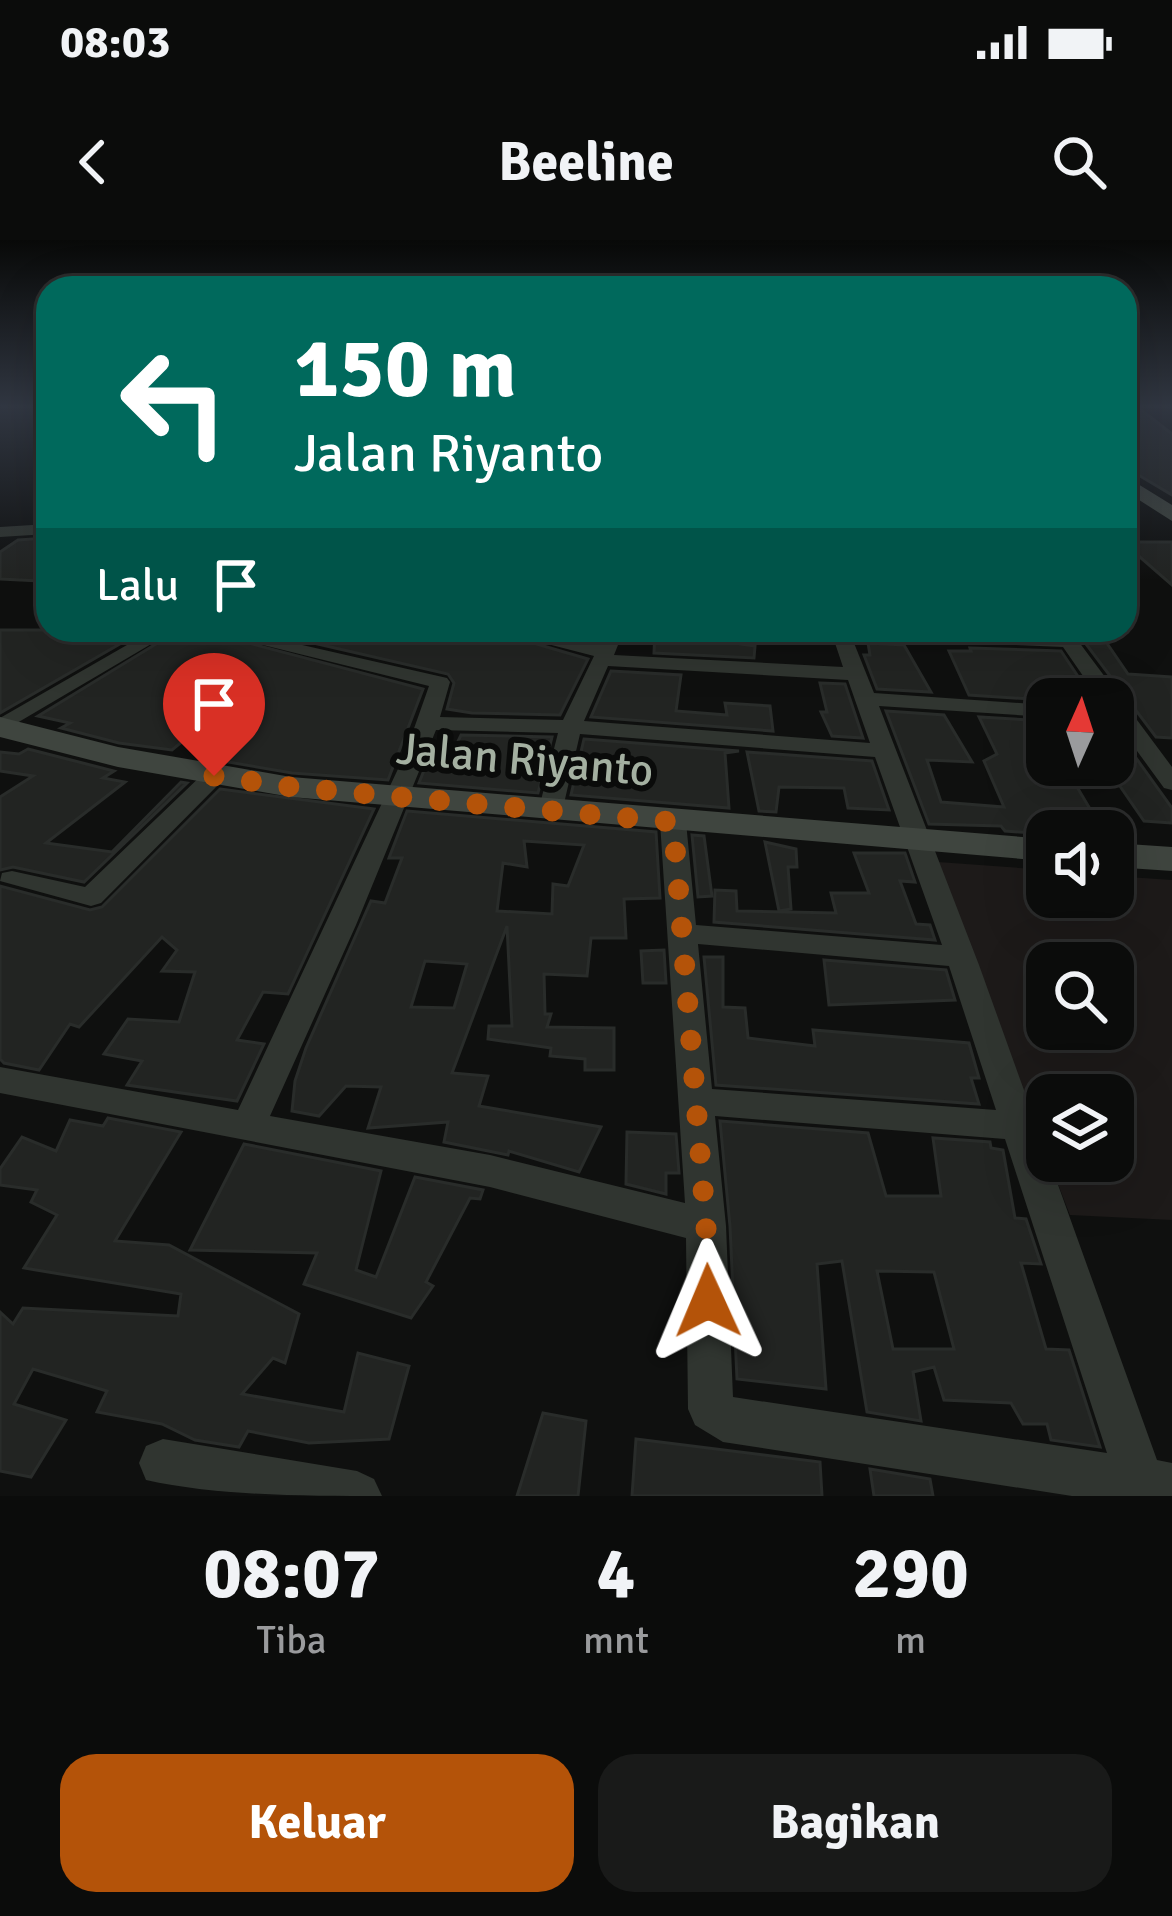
<!DOCTYPE html>
<html lang="id">
<style>
:root{--surface:#0b0c0b;--page:#191a19;--text:#f1f3f6;--muted:#9a9b9d;--line:#2b2c2c;--accent:#b45309}
body{margin:0;font-family:Signika,sans-serif;background:var(--page);color:var(--text);height:100vh;display:flex;flex-direction:column;font-size:45px;white-space:nowrap}
*{box-sizing:border-box;margin:0}
p{font-size:39px;color:var(--muted)}
.icon{flex:none;width:66px;height:66px;fill:none;stroke:currentColor;stroke-width:2;stroke-linecap:round;stroke-linejoin:round}
.map{position:relative;height:1256px;overflow:hidden}
.details{display:flex;flex-direction:column;background:var(--surface);flex:1}
.details>*{flex:none}
.banner{position:absolute;left:36px;top:36px;width:1101px;height:366px;border-radius:36px;box-shadow:0 12px 48px #0002,0 0 0 3px var(--line);background:#00695c;color:#fff;overflow:hidden}
.needle{width:78px;rotate:3deg}
.fabs{position:absolute;left:1026px;top:438px;display:grid;gap:24px}
.fabs a{display:grid;place-items:center;width:108px;height:108px;border-radius:24px;background:var(--surface);box-shadow:0 12px 48px #0002,0 0 0 3px var(--line);font-size:60px}
.pin{position:absolute;display:grid;place-items:center;width:102px;height:102px;color:#fff;margin:-123px -51px;border-radius:50% 50% 50% 0;rotate:-45deg;box-shadow:0 0 12px #0007}
.pin .icon{rotate:45deg}
.me{position:absolute;width:132px;margin:-66px;rotate:359deg;stroke-linejoin:round;filter:drop-shadow(0 0 9px #0008)}
.turn{display:flex;align-items:center;gap:42px;height:252px;padding:0 60px;font-size:54px}
.turn .icon{width:156px;height:156px;stroke-width:2.5}
.turn b{display:block;font-size:84px;line-height:102px}
.then{display:flex;align-items:center;height:114px;padding:0 60px;background:#0003;gap:24px;font-size:45px}
.eta{display:flex;justify-content:space-evenly;align-items:center;height:204px;text-align:center}
.eta b{font-size:72px;font-weight:700;line-height:84px}
.cta{display:flex;gap:24px;margin-top:auto;padding:24px 60px}
.cta a{flex:1;height:138px;border-radius:36px;background:var(--accent);color:#fff;font-size:48px;font-weight:700;line-height:138px;text-align:center}
.cta a+a{background:var(--page);color:var(--text)}
.status{display:flex;justify-content:space-between;align-items:center;height:84px;padding:0 60px;background:var(--surface);direction:ltr}
.status svg{height:33px;fill:currentColor}
header{display:flex;justify-content:space-between;align-items:center;height:156px;padding:0 60px;background:var(--surface);font-size:54px;font-weight:700}
.map>svg:first-child{display:block}
.green{fill:#1d1a19;fill-rule:evenodd}
.building{fill:#222422;stroke:#292c2a;stroke-width:3;fill-rule:evenodd}
.lines{fill:none;stroke-linecap:round;stroke-linejoin:round}
.street{fill:#303530;fill-rule:evenodd}
.secondary{fill:#3f453f;fill-rule:evenodd}
.route{stroke:#b45309;stroke-width:21;stroke-dasharray:0 37.8}
.labels{text-anchor:middle;dominant-baseline:central;stroke-width:12;stroke-linejoin:round;paint-order:stroke}
.street-label{font-size:45px;fill:#a4b0a1;stroke:#0a0b0a}
</style>
<div class="status"><b>08:03</b><svg viewBox="0 0 49 12"><path d="M0 12V9h3v3zM5 12V6h3v6zM10 12V3h3v9zM15 12V0h3v12zM26 1h20v11H26zM47 4h2v5h-2z"/></svg></div>
<header><svg class="icon" aria-label="back" viewBox="0 0 24 24"><path d="M15 5l-7 7 7 7"/></svg>Beeline<svg class="icon" aria-label="search" viewBox="0 0 24 24"><circle cx="10" cy="10" r="6"/><path d="M15 15l6 6"/></svg></header>
<div class="map">
<svg width="1172" height="1256" viewBox="0 0 1172 1256">
<rect width="100%" height="100%" fill="#0f100f"/>
<path class="green" d="M938,622L1047,630V657H1113V636L1172,640V980L1070,975L1049,921H1113V855H1047V915ZM1047,723H1113V789H1047Z"/>
<g class="building">
<polygon points="1125,165 1135,165 1172,194 1172,255 1125,227"/>
<polygon points="48,298 48,335 40,341 0,339 0,312 18,300"/>
<polygon points="1125,302 1172,302 1172,345 1125,304"/>
<polygon points="0,390 144,390 0,473"/>
<polygon points="179,390 199,390 423,449 388,540 292,533 205,518 227,495 211,478 172,510 119,503 61,488 70,483 38,476"/>
<polygon points="257,390 489,390 588,419 560,475 472,473 447,469 454,443 448,434"/>
<polygon points="655,392 741,395 740,404 755,406 754,418 654,413"/>
<polygon points="1083,400 1106,402 1128,434 1172,437 1172,498 1156,497"/>
<polygon points="868,403 904,405 931,452 877,449 864,415 870,415"/>
<polygon points="970,408 1061,411 1083,444 1047,443 1052,459 1047,460 969,455 949,411 971,411"/>
<polygon points="611,431 681,435 676,471 727,475 725,463 770,466 773,491 591,477"/>
<polygon points="820,443 845,444 863,498 832,496 821,472 827,472"/>
<polygon points="886,471 944,475 972,522 927,520 941,562 1004,567 984,521 997,514 979,477 1047,481 1047,525 1064,525 1103,591 1047,594 1005,591 1001,586 929,584"/>
<polygon points="1113,486 1172,568 1172,583 1144,581 1113,536"/>
<polygon points="461,495 552,497 538,553 419,543 431,513 453,512"/>
<polygon points="584,499 739,511 725,513 729,568 571,555"/>
<polygon points="28,509 114,531 103,538 125,542 46,603 112,612 181,542 187,543 84,642 13,627 0,630 0,557 33,536 0,531 0,512 19,514"/>
<polygon points="747,512 872,521 889,570 848,568 844,548 779,547 776,572 759,571"/>
<polygon points="220,549 374,569 288,754 263,752 237,800 264,804 237,861 127,845 142,821 104,814 128,779 179,782 195,732 162,731 177,710 162,697 79,787 70,784 39,830 4,823 0,819 0,646 90,670 102,667"/>
<path d="M407,571L656,592L660,658L624,659L626,698H591L587,736L544,734L545,774H551L547,787L614,788V830H585V819L550,816L551,808L488,799L489,786H512L507,686L452,833L488,836L479,866L601,887L579,932L509,911L508,915L444,902L448,882L368,888L381,847L346,846L319,876L292,871L295,841L306,808L371,661L385,663L402,618H389ZM524,601L584,605L568,646L553,644L552,674L497,671L503,623L527,627ZM425,721L467,724L454,768L411,767Z"/>
<polygon points="692,595 704,596 712,656 698,657"/>
<polygon points="765,602 796,609 797,627 788,627 791,669 779,671"/>
<polygon points="854,613 905,613 915,642 900,641 916,684 930,685 935,700 714,682 715,650 736,651 737,671 836,673 831,653 869,653"/>
<polygon points="664,710 666,743 643,743 641,711"/>
<polygon points="704,717 723,717 723,767 745,768 748,798 815,806 813,790 969,803 979,838 971,838 979,864 716,845"/>
<polygon points="824,720 946,730 955,760 829,765"/>
<polygon points="108,878 181,892 115,1001 169,1005 299,1074 285,1123 273,1118 242,1154 344,1172 358,1113 409,1126 389,1199 309,1203 248,1191 239,1207 195,1200 162,1184 97,1172 107,1151 33,1129 14,1164 66,1180 31,1237 0,1231 0,1072 13,1084 23,1068 178,1076 181,1054 24,1028 57,975 31,962 37,950 0,945 0,929 22,897 56,911 70,880 103,886"/>
<path d="M720,881L868,893L886,956H941L933,898L990,902L991,908L1003,910L1015,978L1026,979L1041,1024L1021,1023L1046,1109L1069,1110L1100,1207L1051,1200L1047,1184H1023L1011,1163L944,1160L934,1127L913,1132L921,1181L867,1172L842,1021L817,1024L826,1149L737,1139L730,986ZM877,1031L934,1032L954,1109H893Z"/>
<polygon points="627,892 676,894 679,933 666,933 666,954 626,944"/>
<polygon points="244,904 381,931 356,1030 376,1037 415,937 483,950 480,959 470,958 426,1042 433,1046 411,1078 304,1044 317,1013 190,1010"/>
<polygon points="543,1173 586,1181 578,1256 517,1256"/>
<polygon points="636,1199 820,1222 822,1256 632,1256"/>
<polygon points="870,1229 930,1239 933,1256 874,1256"/>
</g>
<g class="lines">
<g class="street">
<polygon points="48,284 48,294 0,297 0,287"/>
<polygon points="153,390 175,390 0,493 0,478"/>
<path d="M203,390H237L447,438L450,442L440,477L563,480L594,416L493,390H528L599,405L606,390H624L614,415L843,427L833,397L797,396L788,390H925L1076,398L1172,527V550L1164,548L1113,478V459H1099L1063,407L852,398L874,453L1047,465V477L879,466L979,725L1157,1220L1172,1223V1256H1072L723,1202L695,1185L688,1169L686,998L490,947L0,853V827L238,870L405,514L429,446ZM608,426L848,440L870,503L584,481ZM436,490L558,493L539,568L551,575L563,568L580,494L875,517L942,705L696,685L686,582L682,577H664L660,582L685,963L490,915L270,876L356,685ZM698,704L949,726L996,870L712,849ZM715,876L1005,899L1107,1213L733,1157L726,986Z"/>
<polygon points="214,529 226,536 222,541 101,663 91,666 0,641 2,633 12,631 85,647 206,531"/>
<path d="M163,1199L357,1231L374,1239L382,1256C306,1256 217,1256 146,1240L139,1223L146,1206Z"/>
</g>
<g class="secondary">
<polygon points="1125,236 1172,265 1172,281 1125,251"/>
<polygon points="0,477 118,507 291,537 1047,599 1047,621 291,557 118,527 0,497"/>
<polygon points="1113,603 1172,607 1172,631 1113,627"/>
</g>
</g>
<linearGradient id="sky" x2="0" y2="1"><stop stop-color="#080908"/><stop offset="0.49" stop-color="#313742"/><stop offset="1" stop-color="#313742" stop-opacity="0"/></linearGradient>
<rect width="1172" height="340" fill="url(#sky)"/>
<g class="lines">
<polyline class="route" points="214,536 291,547 673,582 706,986 708,1061"/>
</g>
<g class="labels">
<g class="street-label">
<text transform="translate(525 520) rotate(5)">Jalan Riyanto</text>
</g>
</g>
</svg>
<div class="fabs">
<a><svg class="needle" viewBox="-14 -14 28 28"><path d="M0-13l5 13h-10z" fill="#e53935"/><path d="M0 13l5-13h-10z" fill="#9a9b9d"/></svg></a>
<a><svg class="icon" aria-label="sound" viewBox="0 0 24 24"><path d="M4 9h4l5-4v14l-5-4H4zM17 9q2 3 0 6"/></svg></a>
<a><svg class="icon" aria-label="search" viewBox="0 0 24 24"><circle cx="10" cy="10" r="6"/><path d="M15 15l6 6"/></svg></a>
<a><svg class="icon" aria-label="layers" viewBox="0 0 24 24"><path d="M12 4l9 5-9 5-9-5zM3 14l9 5 9-5"/></svg></a>
</div>
<div class="pin" style="left:214px;top:536px;background:#d93025"><svg class="icon" aria-label="arrive" viewBox="0 0 24 24"><path d="M6 21V4h12l-3 4 3 4H6"/></svg></div>
<svg class="me" style="left:708px;top:1061px" viewBox="-20 -20 40 40"><path d="M0-17L14 15 0 8-14 15z" fill="#b45309" stroke="#fff" stroke-width="4"/></svg>
<div class="banner">
<div class="turn"><svg class="icon" aria-label="left" viewBox="0 0 24 24"><path d="M17 20v-9H6M10 6l-5 5 5 5"/></svg><div><b>150 m</b>Jalan Riyanto</div></div>
<div class="then">Lalu<svg class="icon" aria-label="arrive" viewBox="0 0 24 24"><path d="M6 21V4h12l-3 4 3 4H6"/></svg></div>
</div>
</div>
<section class="details">
<div class="eta">
<div><b>08:07</b><p>Tiba</p></div>
<div><b>4</b><p>mnt</p></div>
<div><b>290</b><p>m</p></div>
</div>
<div class="cta"><a>Keluar</a><a>Bagikan</a></div>
</section>
